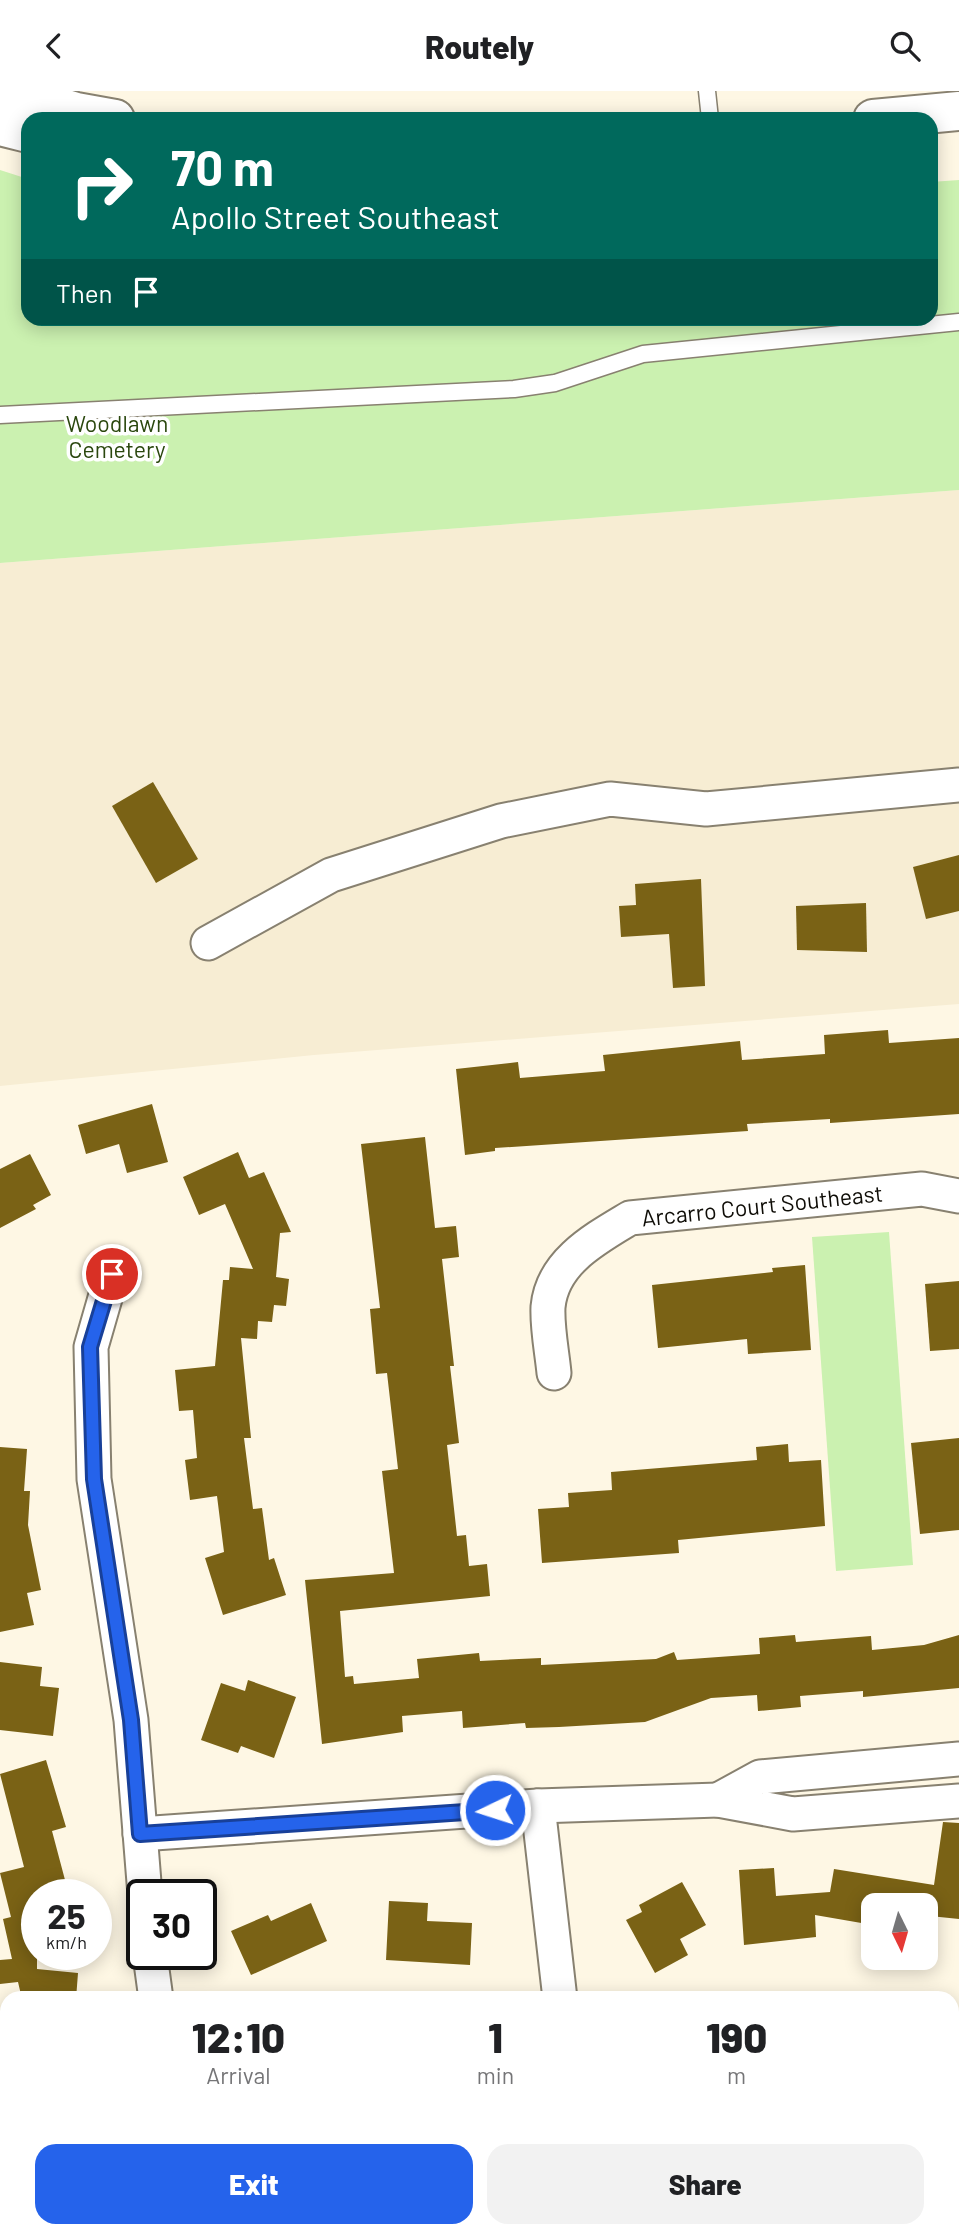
<!DOCTYPE html>
<style>
:root{--surface:#fff;--page:#f2f2f2;--text:#202124;--muted:#757577;--accent:#2563eb}
body{margin:0;font-family:Barlow,sans-serif;background:var(--page);color:var(--text);height:100vh;display:flex;flex-direction:column;font-size:26px;white-space:nowrap}
*{box-sizing:border-box;margin:0}
p{font-size:23px;color:var(--muted)}
.icon{flex:none;width:38px;height:38px;fill:none;stroke:currentColor;stroke-width:2;stroke-linecap:round;stroke-linejoin:round}
.map{position:relative;flex:1;overflow:hidden}
.drawer{position:absolute;left:0px;top:1900px;width:959px;height:247px;display:flex;flex-direction:column;background:var(--surface);border-radius:21px 21px 0 0;box-shadow:0 4px 18px #0003}
.drawer>*{flex:none}
.hud{position:absolute;left:21px;top:21px;width:917px;height:214px;border-radius:21px;box-shadow:0 4px 18px #0003;background:#00695c;color:#fff;overflow:hidden}
.needle{width:46px;rotate:175deg}
.controls{position:absolute;left:861px;top:1802px;display:grid;gap:14px}
.controls a{display:grid;place-items:center;width:77px;height:77px;border-radius:14px;background:var(--surface);box-shadow:0 4px 18px #0003;font-size:35px}
.speed{position:absolute;left:21px;top:1788px;display:flex;gap:14px;font-size:35px;font-weight:700;text-align:center}
.speed>*{display:grid;place-content:center;width:91px;height:91px;border-radius:50%;background:var(--surface);box-shadow:0 4px 18px #0003;line-height:1}
.speed small{font-size:18px;font-weight:400}
.speed .limit{border:4px solid #111;border-radius:10px;background:#fff;color:#111}
.pin{position:absolute;display:grid;place-items:center;width:60px;height:60px;color:#fff;margin:-30px;border:4px solid #fff;border-radius:50%;box-shadow:0 2px 7px #0007}
.me{position:absolute;width:77px;margin:-38px;rotate:266deg;stroke-linejoin:round;filter:drop-shadow(0 0 5px #0008)}
.turn{display:flex;align-items:center;gap:24px;height:147px;padding:0 35px;font-size:32px}
.turn .icon{width:91px;height:91px;stroke-width:2.5}
.turn b{display:block;font-size:49px;line-height:60px}
.then{display:flex;align-items:center;height:66px;padding:0 35px;background:#0003;gap:14px;font-size:26px}
.eta{display:flex;justify-content:space-evenly;align-items:center;height:119px;text-align:center}
.eta b{font-size:42px;font-weight:800;line-height:49px}
.cta{display:flex;gap:14px;margin-top:auto;padding:14px 35px}
.cta a{flex:1;height:80px;border-radius:21px;background:var(--accent);color:#fff;font-size:28px;font-weight:800;line-height:80px;text-align:center}
.cta a+a{background:var(--page);color:var(--text)}
header{display:flex;justify-content:space-between;align-items:center;height:91px;padding:0 35px;background:var(--surface);font-size:32px;font-weight:800}
.map>svg:first-child{display:block}
.built{fill:#f7edd3}
.green{fill:#cbf1b0}
.building{fill:#7a6215}
.lines{fill:none;stroke-linecap:round;stroke-linejoin:round}
.service-casing{stroke:#888170;stroke-width:19}
.minor-casing{stroke:#888170;stroke-width:37}
.tertiary-casing{stroke:#888170;stroke-width:42}
.service{stroke:#fff;stroke-width:16}
.minor{stroke:#fff;stroke-width:33}
.tertiary{stroke:#fff;stroke-width:38}
.route-casing{stroke:#184099;stroke-width:18}
.route{stroke:#2563eb;stroke-width:12}
.labels{text-anchor:middle;dominant-baseline:central;stroke-width:7;stroke-linejoin:round;paint-order:stroke}
.park-label{font-size:23px;fill:#2a470d;stroke:#fff}
.street-label{font-size:23px;fill:#0e0c06;stroke:#fff}
</style>
<header><svg class="icon" aria-label="back" viewBox="0 0 24 24"><path d="M15 5l-7 7 7 7"/></svg>Routely<svg class="icon" aria-label="search" viewBox="0 0 24 24"><circle cx="10" cy="10" r="6"/><path d="M15 15l6 6"/></svg></header>
<div class="map">
<svg width="959" height="2146" viewBox="0 0 959 2146">
<rect width="100%" height="100%" fill="#fef7e4"/>
<polygon class="built" points="959,399 959,913 314,964 0,995 0,472"/>
<g class="green">
<polygon points="0,79 28,88 28,228 931,228 931,91 959,89 959,399 0,472"/>
<polygon points="889,1141 913,1474 836,1480 812,1146"/>
</g>
<g class="building">
<polygon points="153,691 198,768 156,792 112,715"/>
<polygon points="959,764 959,820 926,828 913,776"/>
<polygon points="701,788 705,895 673,897 669,843 621,846 619,815 636,814 635,793"/>
<polygon points="866,812 867,861 797,859 796,815"/>
<polygon points="888,939 889,952 959,947 959,1023 830,1032 830,1028 747,1033 748,1040 495,1057 495,1060 465,1064 456,978 518,971 520,987 605,980 603,964 740,950 742,969 825,963 824,944"/>
<polygon points="152,1013 168,1071 127,1082 119,1053 86,1063 78,1034"/>
<polygon points="425,1046 435,1137 456,1135 459,1166 442,1168 454,1275 450,1275 459,1352 447,1354 457,1445 466,1444 469,1475 487,1473 490,1505 340,1520 345,1586 353,1585 354,1593 419,1587 417,1568 479,1562 480,1570 541,1567 541,1574 656,1568 674,1561 677,1569 760,1563 759,1547 795,1544 796,1551 871,1545 872,1559 924,1554 959,1544 959,1597 863,1606 863,1600 800,1605 801,1616 758,1620 757,1604 711,1607 645,1631 559,1636 526,1637 525,1632 463,1637 462,1620 402,1625 403,1641 322,1653 305,1489 394,1482 382,1380 398,1378 387,1282 376,1283 370,1218 380,1217 361,1053"/>
<polygon points="238,1061 249,1087 264,1081 291,1141 280,1142 276,1186 289,1188 286,1215 274,1214 272,1231 258,1230 257,1248 241,1247 251,1347 244,1347 253,1418 262,1417 269,1469 274,1467 286,1504 223,1524 205,1467 224,1461 217,1405 190,1409 185,1369 197,1367 193,1319 179,1320 175,1279 215,1275 223,1189 229,1189 230,1176 253,1178 225,1113 199,1124 183,1086"/>
<polygon points="30,1063 51,1104 33,1114 36,1118 0,1137 0,1078"/>
<polygon points="805,1174 811,1259 748,1263 747,1248 658,1257 652,1194 773,1181 772,1177"/>
<polygon points="959,1190 959,1258 930,1260 925,1193"/>
<polygon points="959,1347 959,1439 920,1443 911,1352"/>
<polygon points="788,1353 789,1371 821,1369 825,1435 678,1449 679,1462 542,1472 538,1418 569,1416 568,1402 612,1399 611,1381 757,1369 756,1356"/>
<polygon points="0,1356 27,1358 24,1400 30,1400 28,1434 41,1499 27,1502 34,1534 0,1541"/>
<polygon points="0,1571 42,1576 40,1595 59,1597 53,1645 0,1639"/>
<polygon points="248,1589 296,1606 274,1667 241,1655 238,1662 201,1649 221,1592 245,1600"/>
<polygon points="46,1669 66,1736 52,1740 69,1804 37,1804 37,1878 78,1882 76,1908 22,1908 18,1891 0,1893 0,1869 12,1868 3,1828 11,1826 0,1782 24,1776 0,1683"/>
<polygon points="943,1731 959,1732 959,1828 930,1825 931,1815 873,1815 873,1834 815,1824 816,1846 744,1854 739,1779 774,1777 776,1805 830,1801 834,1778 934,1794"/>
<polygon points="682,1791 706,1834 680,1848 688,1864 655,1882 626,1829 642,1821 639,1814"/>
<polygon points="389,1810 428,1812 427,1830 472,1832 470,1874 386,1869"/>
<polygon points="311,1812 327,1850 251,1884 231,1840 268,1824 271,1830"/>
</g>
<g class="lines">
<g class="service-casing">
<g id="service">
<polyline points="707,0 710,28"/>
<polyline points="0,324 514,298 555,292 643,263 959,231"/>
</g>
</g>
<g class="minor-casing">
<g id="minor">
<polyline points="208,852 331,784 501,730 610,708 706,718 959,694"/>
<polyline points="112,1183 91,1256 94,1388 131,1629 145,1804"/>
<path d="M554,1282C552,1261 547,1237 548,1216C552,1171 595,1148 630,1127L922,1098L959,1105"/>
<polyline points="959,1668 760,1686 718,1709 793,1723 959,1710"/>
<polyline points="538,1715 560,1908"/>
<polyline points="140,1743 538,1715 718,1709"/>
<polyline points="150,1864 156,1908"/>
<polyline points="185,2140 186,2146"/>
<polyline points="587,2140 587,2146"/>
</g>
</g>
<g class="tertiary-casing">
<g id="tertiary">
<polyline points="7,0 76,21 115,28"/>
<polyline points="873,28 959,20"/>
<polyline points="0,35 28,42"/>
</g>
</g>
<use href="#service" class="service"/>
<use href="#minor" class="minor"/>
<use href="#tertiary" class="tertiary"/>
</g>
<g class="lines">
<g class="route-casing">
<polyline id="route" points="112,1183 90,1256 94,1388 131,1629 140,1743 495,1719"/>
</g>
<use href="#route" class="route"/>
</g>
<g class="labels">
<g class="park-label">
<text x="117" y="332">Woodlawn<tspan x="117" dy="26">Cemetery</tspan></text>
</g>
<g class="street-label">
<text transform="translate(762 1114) rotate(-6)">Arcarro Court Southeast</text>
</g>
</g>
</svg>
<div class="controls">
<a><svg class="needle" viewBox="-14 -14 28 28"><path d="M0-13l5 13h-10z" fill="#e53935"/><path d="M0 13l5-13h-10z" fill="#757577"/></svg></a>
</div>
<div class="speed"><div>25<small>km/h</small></div><div class="limit">30</div></div>
<div class="pin" style="left:112px;top:1183px;background:#d93025"><svg class="icon" aria-label="arrive" viewBox="0 0 24 24"><path d="M6 21V4h12l-3 4 3 4H6"/></svg></div>
<svg class="me" style="left:495px;top:1719px" viewBox="-20 -20 40 40"><circle r="17" fill="#2563eb" stroke="#fff" stroke-width="3"/><path d="M0-11L8 9 0 5-8 9z" fill="#fff"/></svg>
<div class="hud">
<div class="turn"><svg class="icon" aria-label="right" viewBox="0 0 24 24"><path d="M7 20v-9h11M14 6l5 5-5 5"/></svg><div><b>70 m</b>Apollo Street Southeast</div></div>
<div class="then">Then<svg class="icon" aria-label="arrive" viewBox="0 0 24 24"><path d="M6 21V4h12l-3 4 3 4H6"/></svg></div>
</div>
<section class="drawer">
<div class="eta">
<div><b>12:10</b><p>Arrival</p></div>
<div><b>1</b><p>min</p></div>
<div><b>190</b><p>m</p></div>
</div>
<div class="cta"><a>Exit</a><a>Share</a></div>
</section>
</div>
